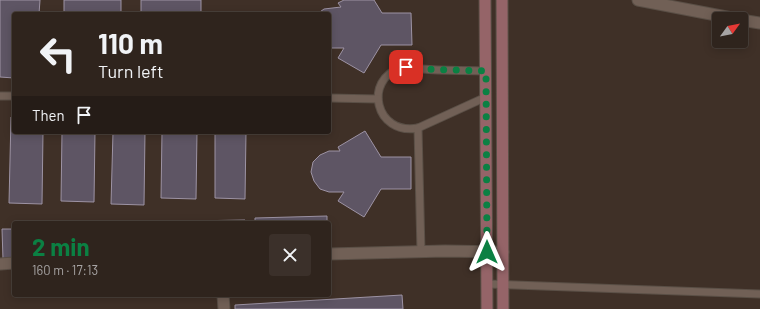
<!DOCTYPE html>
<meta charset="utf-8">
<style>
:root{--surface:#2f241d;--page:#3b302a;--text:#f1f3f6;--muted:#a7a4a4;--line:#4a413b;--accent:#0b8043}
body{margin:0;font-family:Barlow,sans-serif;background:var(--page);color:var(--text);height:100vh;display:flex;flex-direction:column;font-size:15px;white-space:nowrap}
*{box-sizing:border-box;margin:0}
p{font-size:13px;color:var(--muted)}
.icon{flex:none;width:22px;height:22px;fill:none;stroke:currentColor;stroke-width:2;stroke-linecap:round;stroke-linejoin:round}
.map{position:relative;flex:1;overflow:hidden}
.side{position:absolute;left:12px;top:221px;width:319px;height:76px;display:flex;flex-direction:column;background:var(--surface);border-radius:4px;box-shadow:0 2px 10px #0003,0 0 0 1px var(--line)}
.side>*{flex:none}
.hud{position:absolute;left:12px;top:12px;width:319px;height:122px;border-radius:4px;box-shadow:0 2px 10px #0003,0 0 0 1px var(--line);background:#2f241d;color:var(--text);overflow:hidden}
.needle{width:26px;rotate:57deg}
.controls{position:absolute;left:712px;top:12px;display:grid;gap:8px}
.controls a{display:grid;place-items:center;width:36px;height:36px;border-radius:4px;background:var(--surface);box-shadow:0 2px 10px #0003,0 0 0 1px var(--line);font-size:20px}
.pin{position:absolute;display:grid;place-items:center;width:34px;height:34px;color:#fff;margin:-17px;border-radius:8px;box-shadow:0 2px 6px #0006}
.me{position:absolute;width:44px;margin:-22px;rotate:0deg;stroke-linejoin:round;filter:drop-shadow(0 0 3px #0008)}
.turn{display:flex;align-items:center;gap:14px;height:84px;padding:0 20px;font-size:18px}
.turn .icon{width:52px;height:52px;stroke-width:2.5}
.turn b{display:block;font-size:28px;line-height:34px}
.then{display:flex;align-items:center;height:38px;padding:0 20px;background:#0003;gap:8px;font-size:15px}
.round{display:grid;place-items:center;flex:none;width:42px;height:42px;border-radius:4px;background:var(--page)}
.head{display:flex;align-items:center;justify-content:space-between;height:68px;padding:0 20px}
h1{font-size:24px;font-weight:700;line-height:30px;color:var(--accent)}
.map>svg:first-child{display:block}
.building{fill:#5e5564;stroke:#9d93a4}
.lines{fill:none;stroke-linecap:round;stroke-linejoin:round}
.service-casing{stroke:#5a4f46;stroke-width:9}
.minor-casing{stroke:#5a4f46;stroke-width:13}
.tertiary-casing{stroke:#5a4f46;stroke-width:13}
.secondary-casing{stroke:#5a4f46;stroke-width:13}
.service{stroke:#716056;stroke-width:7}
.minor{stroke:#716056;stroke-width:11}
.tertiary{stroke:#716056;stroke-width:11}
.secondary{stroke:#956468;stroke-width:11}
.route{stroke:#0b8043;stroke-width:7;stroke-dasharray:0 12.6}
</style>
<div class="map">
<svg width="760" height="309" viewBox="0 0 760 309">
<rect width="100%" height="100%" fill="#3f3027"/>
<g class="building">
<polygon points="0,0 40,0 39,14 14,14 14,78 0,77"/>
<rect x="64" y="0" width="57" height="14"/>
<rect x="141" y="0" width="60" height="14"/>
<polygon points="344,0 374,0 382,13 411,13 412,45 381,45 364,73 338,58 344,48 329,48 329,14 317,14 324,9 341,7 338,3"/>
<polygon points="11,117 14,117 14,132 43,132 42,204 9,203"/>
<polygon points="365,131 381,157 411,157 411,189 381,189 364,217 338,201 344,192 329,192 320,189 314,181 311,172 313,162 320,155 329,151 340,151 338,147"/>
<polygon points="62,132 95,132 94,202 61,201"/>
<polygon points="113,132 145,132 144,205 111,204"/>
<polygon points="162,132 197,132 196,199 161,198"/>
<polygon points="215,132 246,132 245,199 215,198"/>
<polygon points="327,216 327,223 255,223 255,218"/>
<polygon points="245,220 245,223 133,223 133,222"/>
<polygon points="2,229 14,229 14,259 3,259"/>
<polygon points="402,295 403,309 235,309 235,305"/>
</g>
<g class="lines">
<g class="service-casing">
<g id="service">
<path d="M486,71C464,70 443,71 422,69C414,69 408,66 401,68C363,79 375,136 418,128L486,97"/>
<polyline points="0,96 14,96"/>
<polyline points="329,98 378,99"/>
<polyline points="418,128 421,252"/>
<polyline points="487,284 760,294"/>
</g>
</g>
<g class="minor-casing">
<g id="minor">
<polyline points="329,254 445,251 503,252"/>
<polyline points="0,264 14,263"/>
<polyline points="223,295 224,309"/>
</g>
</g>
<g class="tertiary-casing">
<g id="tertiary">
<polyline points="638,0 737,19"/>
<polyline points="741,20 760,23"/>
</g>
</g>
<g class="secondary-casing">
<g id="secondary">
<polyline points="485,0 487,309"/>
<polyline points="502,0 503,309"/>
</g>
</g>
<use href="#service" class="service"/>
<use href="#minor" class="minor"/>
<use href="#tertiary" class="tertiary"/>
<use href="#secondary" class="secondary"/>
</g>
<g class="lines">
<polyline class="route" points="406,67 420,69 486,71 487,252"/>
</g>
</svg>
<div class="controls">
<a><svg class="needle" viewBox="-14 -14 28 28"><path d="M0-13l5 13h-10z" fill="#e53935"/><path d="M0 13l5-13h-10z" fill="#a7a4a4"/></svg></a>
</div>
<div class="pin" style="left:406px;top:67px;background:#d93025"><svg class="icon" aria-label="arrive" viewBox="0 0 24 24"><path d="M6 21V4h12l-3 4 3 4H6"/></svg></div>
<svg class="me" style="left:487px;top:252px" viewBox="-20 -20 40 40"><path d="M0-17L14 15 0 8-14 15z" fill="#0b8043" stroke="#fff" stroke-width="4"/></svg>
<div class="hud">
<div class="turn"><svg class="icon" aria-label="left" viewBox="0 0 24 24"><path d="M17 20v-9H6M10 6l-5 5 5 5"/></svg><div><b>110 m</b>Turn left</div></div>
<div class="then">Then<svg class="icon" aria-label="arrive" viewBox="0 0 24 24"><path d="M6 21V4h12l-3 4 3 4H6"/></svg></div>
</div>
<section class="side">
<div class="head"><div><h1>2 min</h1><p>160 m · 17:13</p></div><a class="round"><svg class="icon" aria-label="close" viewBox="0 0 24 24"><path d="M6 6l12 12M18 6L6 18"/></svg></a></div>
</section>
</div>
